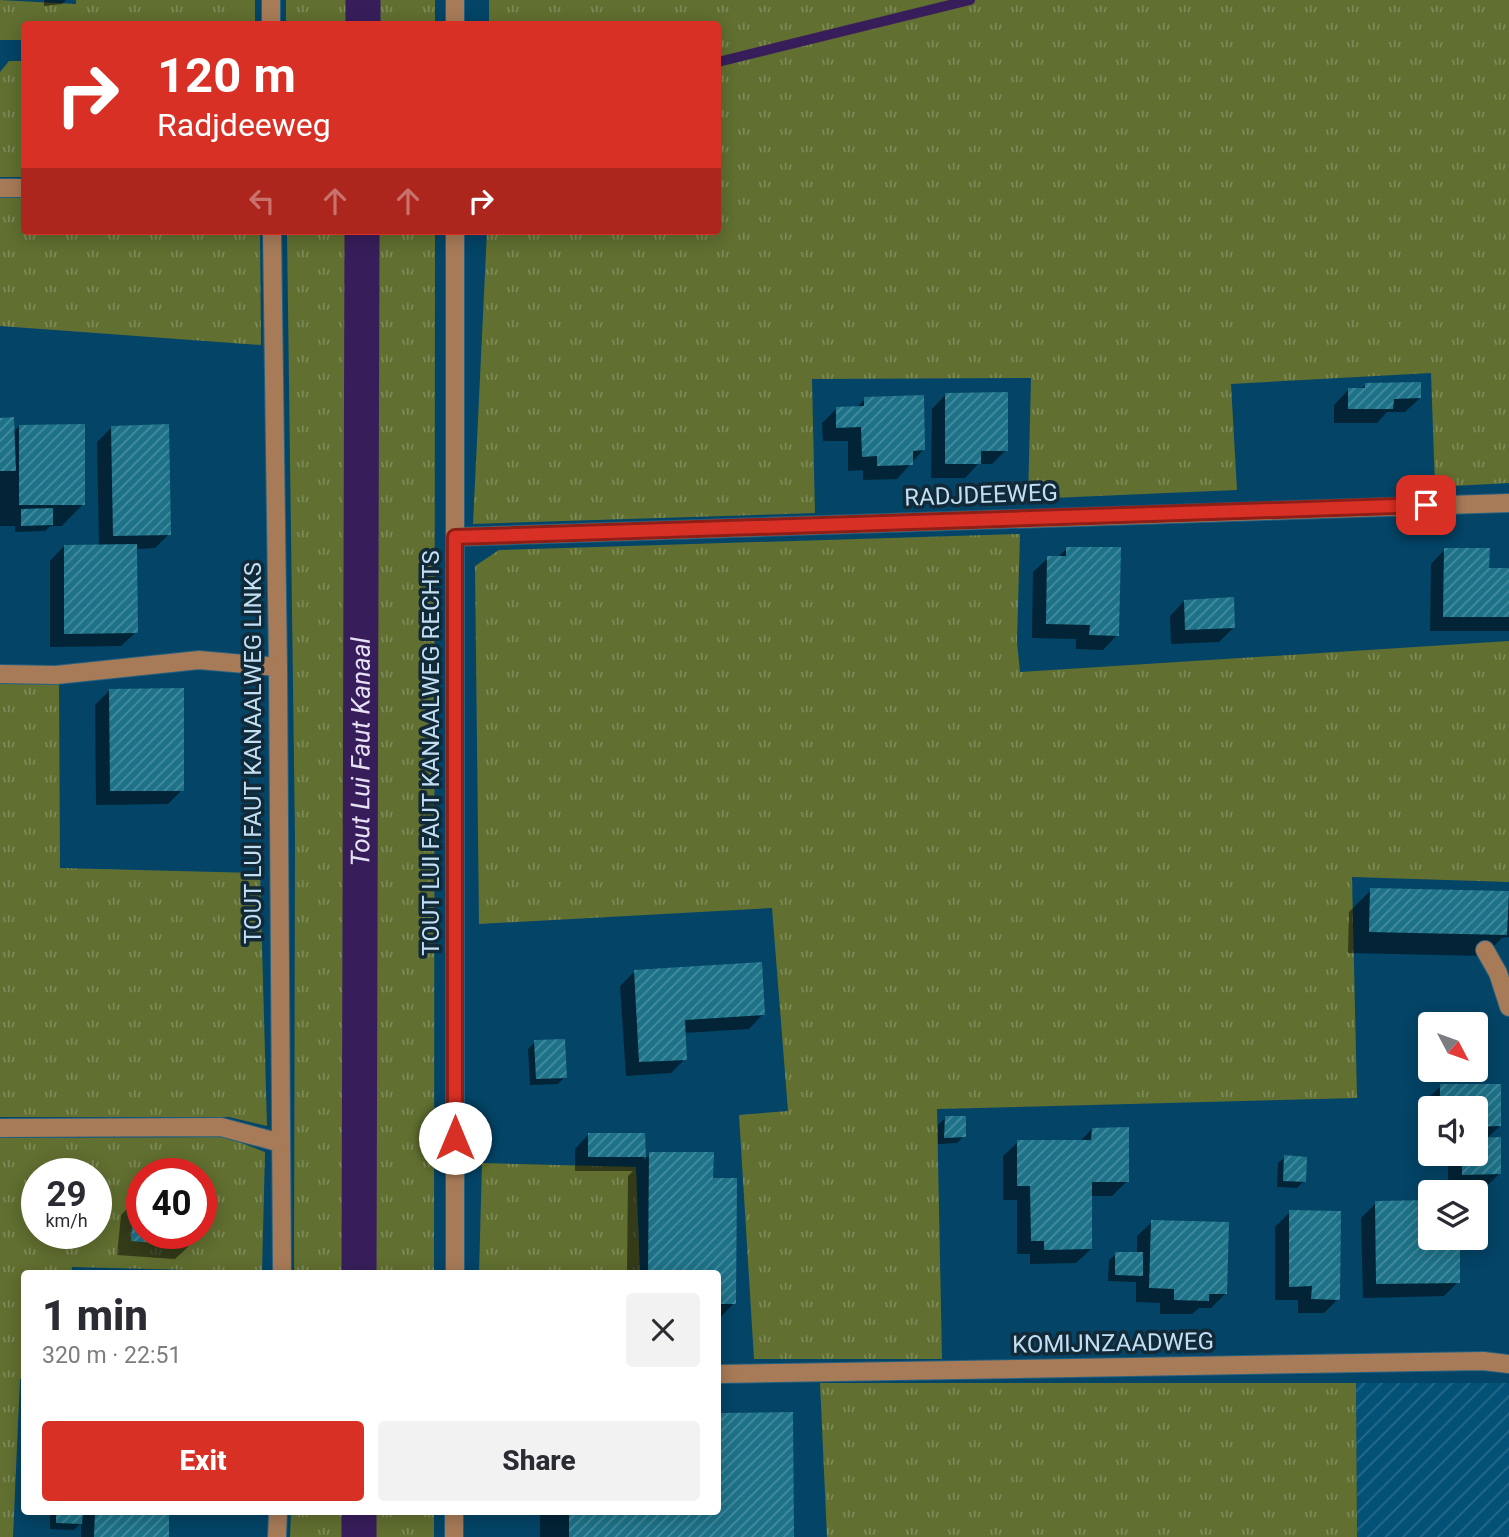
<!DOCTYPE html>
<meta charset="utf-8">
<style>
:root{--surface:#fff;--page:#f2f2f3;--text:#2b2b33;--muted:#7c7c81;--accent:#d93025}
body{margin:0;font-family:Roboto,sans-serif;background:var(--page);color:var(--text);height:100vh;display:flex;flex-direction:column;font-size:26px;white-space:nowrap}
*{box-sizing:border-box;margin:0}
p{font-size:23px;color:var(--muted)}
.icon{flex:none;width:38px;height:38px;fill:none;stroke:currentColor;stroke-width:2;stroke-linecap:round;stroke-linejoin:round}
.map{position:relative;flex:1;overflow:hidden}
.panel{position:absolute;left:21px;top:1270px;width:700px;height:245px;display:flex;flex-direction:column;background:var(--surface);border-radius:7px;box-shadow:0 4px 18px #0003}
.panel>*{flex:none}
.hud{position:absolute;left:21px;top:21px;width:700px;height:214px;border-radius:7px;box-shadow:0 4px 18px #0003;background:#d93025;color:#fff;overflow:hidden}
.needle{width:46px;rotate:131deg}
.buttons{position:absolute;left:1418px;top:1012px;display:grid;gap:14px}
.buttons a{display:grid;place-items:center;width:70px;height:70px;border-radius:7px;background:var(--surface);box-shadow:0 4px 18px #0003;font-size:35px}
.speed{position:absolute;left:21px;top:1158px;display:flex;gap:14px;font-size:35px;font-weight:700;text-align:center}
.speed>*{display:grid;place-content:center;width:91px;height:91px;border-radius:50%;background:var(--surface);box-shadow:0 4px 18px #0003;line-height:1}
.speed small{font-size:18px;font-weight:400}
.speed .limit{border:10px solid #d22;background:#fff;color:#111}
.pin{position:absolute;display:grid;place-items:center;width:60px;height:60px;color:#fff;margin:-30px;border-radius:14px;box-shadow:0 4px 10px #0006}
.me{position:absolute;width:77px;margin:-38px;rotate:0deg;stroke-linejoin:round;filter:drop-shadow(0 0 5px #0008)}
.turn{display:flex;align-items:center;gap:24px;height:147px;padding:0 21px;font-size:32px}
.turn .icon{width:91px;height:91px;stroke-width:2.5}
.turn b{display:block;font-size:49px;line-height:60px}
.lanes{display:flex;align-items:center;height:66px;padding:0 21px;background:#0003;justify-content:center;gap:35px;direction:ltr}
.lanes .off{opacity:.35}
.round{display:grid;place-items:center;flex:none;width:74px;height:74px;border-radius:7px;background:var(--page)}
.overview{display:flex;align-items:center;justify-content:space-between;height:119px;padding:0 21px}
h1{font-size:42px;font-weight:800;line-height:52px}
.primary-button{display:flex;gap:14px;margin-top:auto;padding:14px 21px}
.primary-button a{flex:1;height:80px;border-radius:7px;background:var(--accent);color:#fff;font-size:28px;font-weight:800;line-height:80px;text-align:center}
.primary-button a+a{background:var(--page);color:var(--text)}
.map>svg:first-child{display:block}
.industrial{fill:url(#industrial-furrows)}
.grass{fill:url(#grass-tufts);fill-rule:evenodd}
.shadow{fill:#0007}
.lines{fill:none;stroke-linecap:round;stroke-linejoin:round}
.stream{stroke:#371e5b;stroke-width:10}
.canal{stroke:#371e5b;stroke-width:35}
.building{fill:url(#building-hatch)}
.minor-casing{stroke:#26607f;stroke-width:20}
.minor{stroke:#a77b58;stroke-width:18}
.route-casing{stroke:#8d1f18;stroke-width:18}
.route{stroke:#d93025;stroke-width:12}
.labels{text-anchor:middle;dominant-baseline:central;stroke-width:7;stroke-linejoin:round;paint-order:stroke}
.street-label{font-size:24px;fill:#c2def2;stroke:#122938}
.water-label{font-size:26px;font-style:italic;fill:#e7e1f4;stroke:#122938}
</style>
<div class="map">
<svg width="1509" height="1537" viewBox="0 0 1509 1537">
<defs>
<pattern id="industrial-furrows" width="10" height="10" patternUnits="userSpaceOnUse" patternTransform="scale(1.75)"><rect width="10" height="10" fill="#045177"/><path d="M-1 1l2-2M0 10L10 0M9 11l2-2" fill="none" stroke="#276a8b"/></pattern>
<pattern id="grass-tufts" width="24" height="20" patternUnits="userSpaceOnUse" patternTransform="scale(1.75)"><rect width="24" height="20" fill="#616f30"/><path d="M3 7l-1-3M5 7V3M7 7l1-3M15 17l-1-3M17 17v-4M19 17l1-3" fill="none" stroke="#7d8a59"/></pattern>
<pattern id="building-hatch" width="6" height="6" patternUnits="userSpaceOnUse" patternTransform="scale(1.75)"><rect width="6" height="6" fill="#1d7288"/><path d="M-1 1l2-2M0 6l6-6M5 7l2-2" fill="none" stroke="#478c9f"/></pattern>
</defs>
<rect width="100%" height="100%" fill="#044466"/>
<polygon class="industrial" points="1356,1383 1509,1383 1509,1537 1357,1537"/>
<g class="grass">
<polygon points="0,0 76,4 76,0 255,0 255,24 24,24 24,40 0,40"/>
<rect x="286" y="0" width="149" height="24"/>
<polygon points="489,0 1509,0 1509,483 1435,487 1431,373 1231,384 1237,490 1028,499 1031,378 812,379 815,513 473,524 487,231 718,231 718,24 489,24"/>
<polygon points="9,61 24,61 24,177 0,177 0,72"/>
<polygon points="0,198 24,198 24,231 260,231 261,345 0,326"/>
<polygon points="287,231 435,231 434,1274 294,1274 295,838"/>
<polygon points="1020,534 1017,642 1020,672 1509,641 1509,882 1352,877 1357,1098 937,1109 942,1359 754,1359 739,1115 788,1111 772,908 479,924 475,566 499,550"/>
<polygon points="0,682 59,683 60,868 260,873 267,1126 229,1117 0,1117"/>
<path d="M226,1137L265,1152L262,1272L72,1267L71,1274H24V1379H20L13,1537H0V1138ZM37,1174H96V1234H37ZM142,1174H201V1234H142Z"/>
<polygon points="482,1163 636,1167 640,1274 479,1274"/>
<polygon points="820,1383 1356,1383 1357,1537 827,1537"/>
<polygon points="291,1512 434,1512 434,1537 290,1537"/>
</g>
<g class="shadow">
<polygon points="44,0 66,0 62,4 44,6"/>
<polygon points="1366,385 1420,398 1405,412 1387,412 1377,423 1334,423 1334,405 1348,390 1361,390"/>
<polygon points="946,394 1006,450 992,464 978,464 965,478 931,478 932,409"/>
<polygon points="865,399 923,450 897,479 863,480 863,470 848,471 848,441 823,441 822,423 837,408 856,408"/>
<polygon points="0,420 13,433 19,426 83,504 62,526 50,526 45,531 15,532 15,526 0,526"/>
<polygon points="111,428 169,534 155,548 136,549 136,632 121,646 50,647 50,561 64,546 99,546 97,442"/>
<polygon points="1067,548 1117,635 1103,650 1076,649 1076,639 1032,638 1033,572 1048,558 1057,558"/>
<polygon points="1445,549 1488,570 1509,570 1509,631 1430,631 1431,564"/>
<polygon points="1184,601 1234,627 1219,642 1171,644 1170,616"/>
<polygon points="110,690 182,790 168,804 96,805 95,705"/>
<polygon points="1371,890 1509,893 1509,937 1502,938 1484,956 1348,953 1349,912"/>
<polygon points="635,971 763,1014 749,1029 684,1033 685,1059 671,1073 626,1076 620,986"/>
<polygon points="535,1042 565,1077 558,1084 530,1085 528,1049"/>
<polygon points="1499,1085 1500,1126 1486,1139 1499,1174 1485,1188 1448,1188 1448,1154 1475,1153 1475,1108 1430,1108 1430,1141 1427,1141 1426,1100 1441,1086"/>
<polygon points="945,1118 964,1136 957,1143 938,1144 938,1125"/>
<polygon points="1092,1129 1127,1181 1112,1196 1091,1196 1091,1249 1076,1263 1030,1264 1030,1254 1017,1254 1017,1200 1003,1200 1003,1156 1018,1142 1080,1141"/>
<polygon points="589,1134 644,1134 644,1160 650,1154 712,1180 734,1303 718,1320 718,1274 627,1274 628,1176 633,1171 575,1171 575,1149"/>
<polygon points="1285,1157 1304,1181 1297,1188 1277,1187 1278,1163"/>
<polygon points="135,1201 142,1234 191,1234 190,1245 175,1259 117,1255 121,1215"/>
<polygon points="1376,1203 1430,1237 1458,1282 1444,1296 1363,1298 1361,1218"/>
<polygon points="1290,1212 1338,1299 1324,1313 1298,1313 1298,1300 1275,1300 1275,1227"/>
<polygon points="1152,1222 1226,1293 1211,1308 1199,1308 1192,1314 1160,1314 1160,1303 1136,1302 1136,1282 1108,1281 1109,1260 1116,1254 1137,1254 1137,1236"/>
<polygon points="791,1413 792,1537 540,1537 540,1512 718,1512 718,1415"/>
<polygon points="50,1512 81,1512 80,1519 87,1512 153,1512 167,1537 81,1537 81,1523 74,1530 50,1529"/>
</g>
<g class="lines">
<polyline class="stream" points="718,62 970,0"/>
<g class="canal">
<polyline points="363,24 363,0"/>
<path id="s1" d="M359,1274L362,231"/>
<polyline points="359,1537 359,1512"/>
</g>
</g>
<g class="building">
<polygon points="1421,382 1421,398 1394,399 1393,409 1348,409 1348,388 1365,388 1365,383"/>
<polygon points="1008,392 1008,451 981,451 981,464 945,464 945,393"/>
<polygon points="924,395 925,450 913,451 913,465 877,466 877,456 862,457 861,427 836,428 836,407 864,406 864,397"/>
<polygon points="14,417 16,471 0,471 0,418"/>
<polygon points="85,424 85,505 19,505 19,425"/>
<polygon points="169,424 171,535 113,536 111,426"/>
<polygon points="53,508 53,525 21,526 21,509"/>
<polygon points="137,544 138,633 64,634 64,545"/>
<polygon points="1066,547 1121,547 1119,636 1089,635 1090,625 1046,624 1047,556 1066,556"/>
<polygon points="1444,548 1490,548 1489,568 1509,568 1509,617 1443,617"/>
<polygon points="1234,597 1235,628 1185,630 1184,600"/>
<polygon points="184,688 184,791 110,791 109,689"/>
<polygon points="1370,888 1509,891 1507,935 1369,932"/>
<polygon points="762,962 765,1015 685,1020 687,1060 639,1062 634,970"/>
<polygon points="565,1039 567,1078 536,1079 534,1040"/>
<polygon points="1440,1084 1501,1084 1501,1126 1475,1127 1475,1108 1440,1108"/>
<polygon points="945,1116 966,1116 966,1137 944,1138"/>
<polygon points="1129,1127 1129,1182 1092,1182 1092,1249 1044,1250 1044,1241 1031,1241 1030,1186 1017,1186 1017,1140 1091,1140 1092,1128"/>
<polygon points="588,1133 645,1133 646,1157 588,1157"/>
<polygon points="1501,1137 1501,1174 1462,1175 1462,1153 1475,1153 1475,1138"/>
<polygon points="649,1152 714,1152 713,1178 737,1178 736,1304 718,1304 718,1274 648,1274"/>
<polygon points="1284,1155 1307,1157 1306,1182 1283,1181"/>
<polygon points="134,1199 142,1199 142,1234 193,1234 192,1246 131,1241"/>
<polygon points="1430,1200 1430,1237 1460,1237 1460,1283 1376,1284 1375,1201"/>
<polygon points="1289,1210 1341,1211 1340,1300 1311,1299 1312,1286 1289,1287"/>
<polygon points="1151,1220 1229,1222 1227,1294 1209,1294 1209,1301 1174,1300 1174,1289 1149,1288"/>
<polygon points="1115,1252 1143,1252 1143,1276 1115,1275"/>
<polygon points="793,1412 794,1537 569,1537 569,1512 718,1512 718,1413"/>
<polygon points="56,1512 83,1512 82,1524 56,1523"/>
<polygon points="95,1512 169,1513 169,1537 94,1537"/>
</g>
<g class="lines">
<g class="minor-casing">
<g id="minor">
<polyline points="271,0 271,24"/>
<polyline points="455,24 455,0"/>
<polyline points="0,188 24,188"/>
<polyline points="272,231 278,667 282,1274"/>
<polyline points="455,231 455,1274"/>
<polyline points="455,537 1509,503"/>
<polyline points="0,674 56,675 199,660 278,667"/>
<polyline points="1485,950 1498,973 1509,1007"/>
<polyline points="0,1128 221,1127 281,1143"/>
<polyline points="718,1374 1483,1361 1509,1364"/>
<polyline points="277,1537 278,1512"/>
<polyline points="454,1537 454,1512"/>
</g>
</g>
<use href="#minor" class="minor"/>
</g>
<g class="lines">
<g class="route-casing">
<polyline id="route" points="455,1138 455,537 1426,505"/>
</g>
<use href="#route" class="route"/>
</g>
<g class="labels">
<g class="street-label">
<text transform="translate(981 495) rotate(-2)">RADJDEEWEG</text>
<text transform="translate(253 753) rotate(-90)">TOUT LUI FAUT KANAALWEG LINKS</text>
<text transform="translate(431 753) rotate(-90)">TOUT LUI FAUT KANAALWEG RECHTS</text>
<text transform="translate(1113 1343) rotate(-1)">KOMIJNZAADWEG</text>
</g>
<g class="water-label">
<text stroke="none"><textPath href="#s1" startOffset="522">Tout Lui Faut Kanaal</textPath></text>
</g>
</g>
</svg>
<div class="buttons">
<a><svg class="needle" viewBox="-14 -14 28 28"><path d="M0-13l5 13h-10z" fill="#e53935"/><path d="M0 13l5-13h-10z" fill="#7c7c81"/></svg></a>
<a><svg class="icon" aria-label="sound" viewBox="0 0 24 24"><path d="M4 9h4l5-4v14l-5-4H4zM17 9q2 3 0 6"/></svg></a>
<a><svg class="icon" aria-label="layers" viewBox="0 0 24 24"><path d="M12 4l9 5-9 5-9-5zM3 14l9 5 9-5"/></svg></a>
</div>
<div class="speed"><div>29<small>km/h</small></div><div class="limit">40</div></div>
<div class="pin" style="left:1426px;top:505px;background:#d93025"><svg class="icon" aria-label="arrive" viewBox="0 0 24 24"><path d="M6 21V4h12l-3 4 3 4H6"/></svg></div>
<svg class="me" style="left:455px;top:1138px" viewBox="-20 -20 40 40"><circle r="19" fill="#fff"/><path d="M0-13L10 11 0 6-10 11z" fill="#d93025"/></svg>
<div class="hud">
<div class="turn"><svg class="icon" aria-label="right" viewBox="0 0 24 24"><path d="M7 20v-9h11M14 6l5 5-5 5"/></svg><div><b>120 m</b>Radjdeeweg</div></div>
<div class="lanes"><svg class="icon off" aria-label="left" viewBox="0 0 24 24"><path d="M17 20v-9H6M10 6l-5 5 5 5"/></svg><svg class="icon off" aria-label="ahead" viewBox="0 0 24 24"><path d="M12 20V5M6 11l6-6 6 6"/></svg><svg class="icon off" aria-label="ahead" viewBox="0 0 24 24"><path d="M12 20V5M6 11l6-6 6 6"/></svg><svg class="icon" aria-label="right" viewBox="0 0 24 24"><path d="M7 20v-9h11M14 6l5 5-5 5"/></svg></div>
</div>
<section class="panel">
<div class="overview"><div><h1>1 min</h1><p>320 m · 22:51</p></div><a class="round"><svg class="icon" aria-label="close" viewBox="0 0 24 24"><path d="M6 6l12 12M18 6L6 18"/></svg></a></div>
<div class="primary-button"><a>Exit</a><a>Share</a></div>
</section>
</div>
